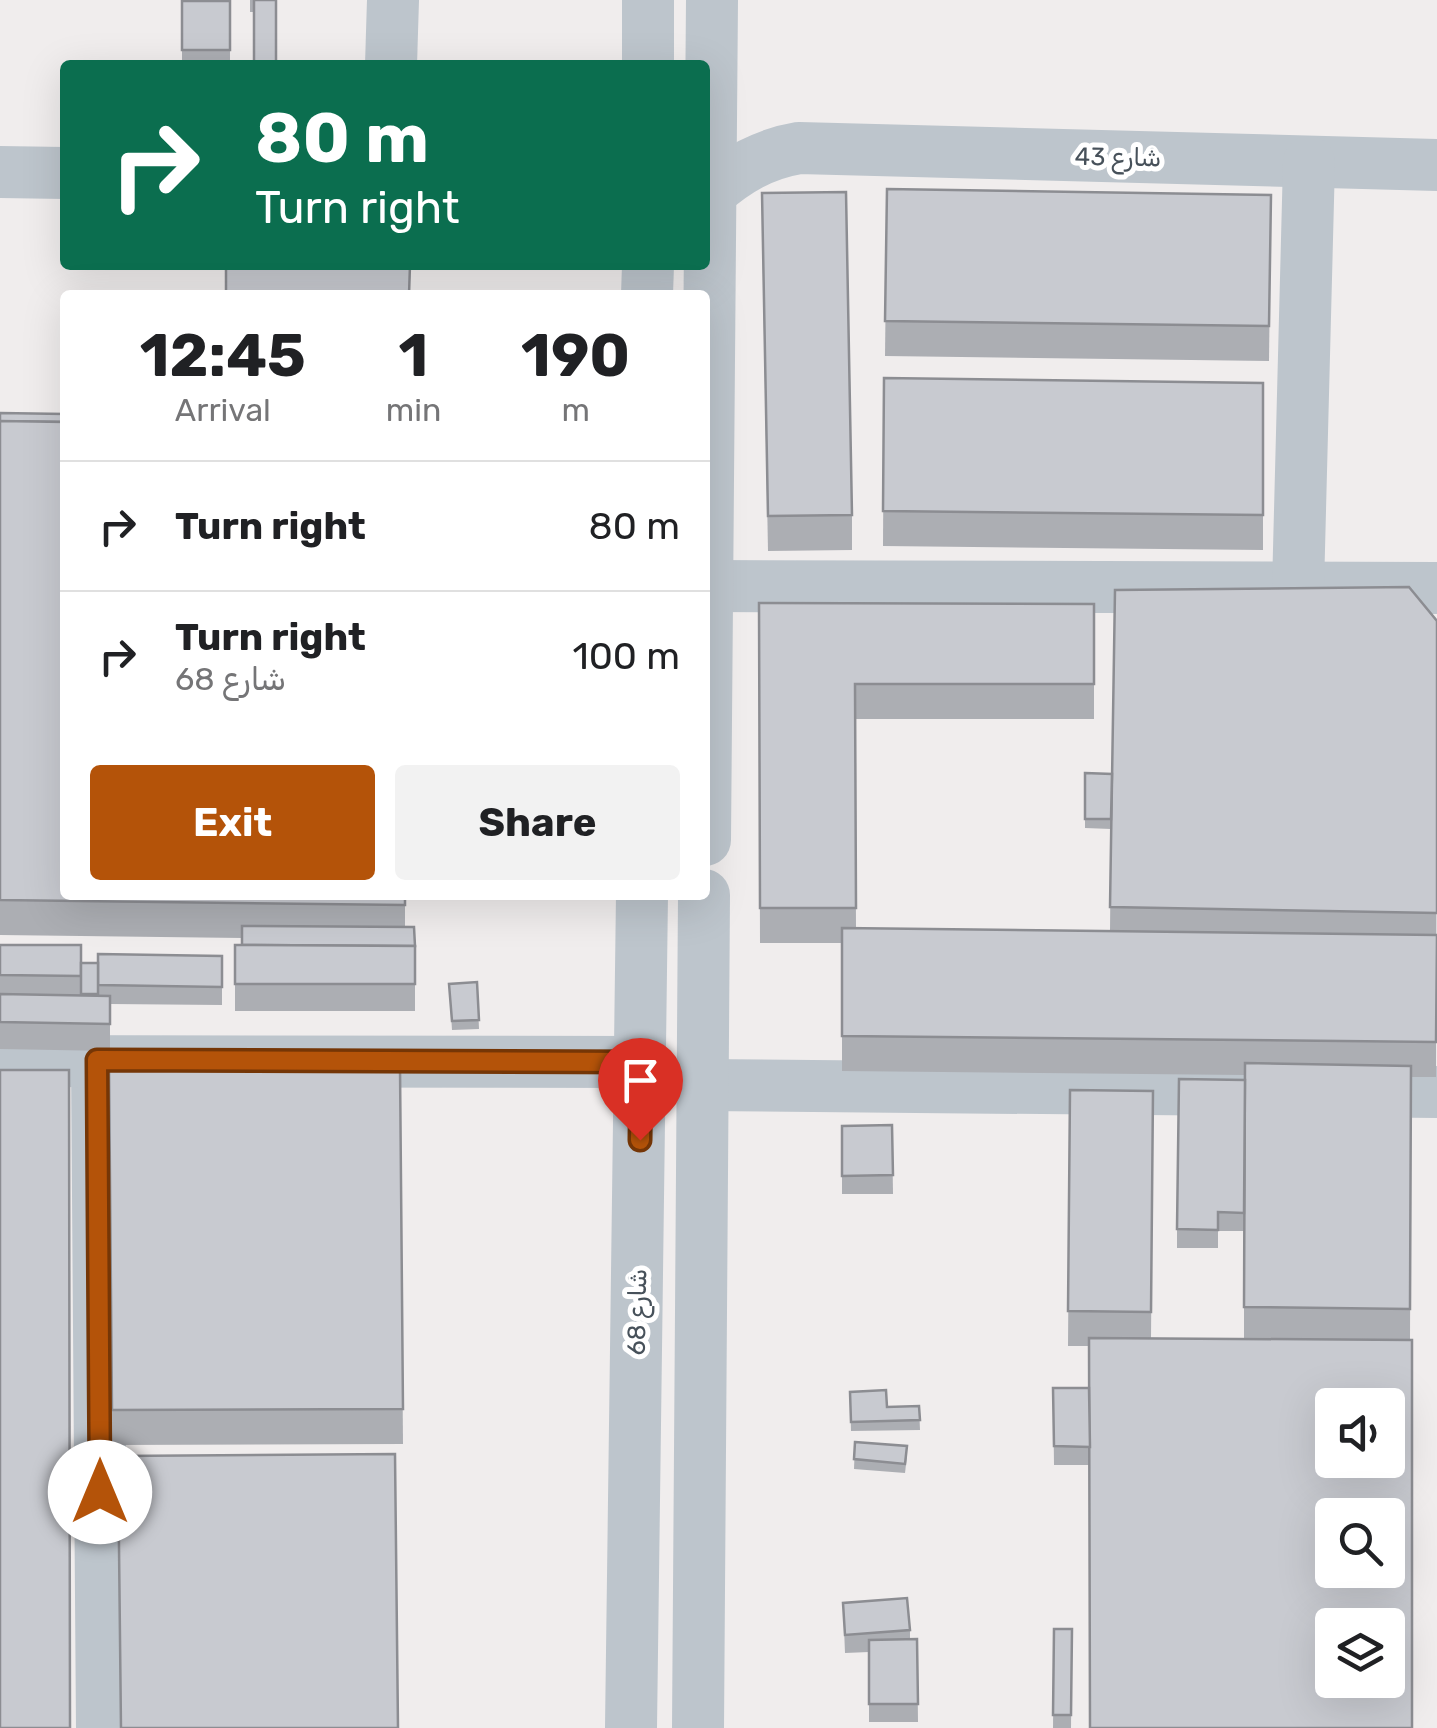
<!DOCTYPE html>
<meta charset="utf-8">
<style>
:root{--surface:#fff;--page:#f2f2f2;--text:#202124;--muted:#757577;--line:#e0e0e0;--accent:#b45309}
body{margin:0;font-family:Rubik,"Noto Naskh Arabic",sans-serif;background:var(--page);color:var(--text);height:100vh;display:flex;flex-direction:column;font-size:38px;white-space:nowrap}
*{box-sizing:border-box;margin:0}
p{font-size:32px;color:var(--muted)}
.icon{flex:none;width:55px;height:55px;fill:none;stroke:currentColor;stroke-width:2;stroke-linecap:round;stroke-linejoin:round}
.map{position:relative;flex:1;overflow:hidden}
.drawer{position:absolute;left:60px;top:290px;width:650px;height:610px;display:flex;flex-direction:column;background:var(--surface);border-radius:10px;box-shadow:0 10px 40px #0002}
.drawer>*{flex:none}
.hud{position:absolute;left:60px;top:60px;width:650px;height:210px;border-radius:10px;box-shadow:0 10px 40px #0002;background:#0b6e4f;color:#fff;overflow:hidden}
.fabs{position:absolute;left:1315px;top:1388px;display:grid;gap:20px}
.fabs a{display:grid;place-items:center;width:90px;height:90px;border-radius:10px;background:var(--surface);box-shadow:0 10px 40px #0002;font-size:50px}
.pin{position:absolute;display:grid;place-items:center;width:85px;height:85px;color:#fff;margin:-102px -42px;border-radius:50% 50% 50% 0;rotate:-45deg;box-shadow:0 0 10px #0007}
.pin .icon{rotate:45deg}
.me{position:absolute;width:110px;margin:-55px;rotate:0deg;stroke-linejoin:round;filter:drop-shadow(0 0 8px #0008)}
.turn{display:flex;align-items:center;gap:35px;height:210px;padding:0 30px;font-size:45px}
.turn .icon{width:130px;height:130px;stroke-width:2.5}
.turn b{display:block;font-size:70px;line-height:85px}
.eta{display:flex;justify-content:space-evenly;align-items:center;height:170px;text-align:center}
.eta b{font-size:60px;font-weight:700;line-height:70px}
.primary-button{display:flex;gap:20px;margin-top:auto;padding:20px 30px}
.primary-button a{flex:1;height:115px;border-radius:10px;background:var(--accent);color:#fff;font-size:40px;font-weight:700;line-height:115px;text-align:center}
.primary-button a+a{background:var(--page);color:var(--text)}
ul{padding:0;list-style:none}
li{display:flex;align-items:center;gap:30px;height:130px;padding:0 30px;border-top:2px solid var(--line)}
li div{flex:1}
li b{display:block;font-size:38px}
li em{font-style:normal}
.map>svg:first-child{display:block}
.lines{fill:none;stroke-linecap:round;stroke-linejoin:round}
.minor{stroke:#bdc5cc;stroke-width:52}
.wall{fill:#acaeb3}
.building{fill:#c8cad0;stroke:#8c8d92;stroke-width:2.5;fill-rule:evenodd}
.route-casing{stroke:#753606;stroke-width:25}
.route{stroke:#b45309;stroke-width:18}
.labels{text-anchor:middle;dominant-baseline:central;stroke-width:10;stroke-linejoin:round;paint-order:stroke}
.street-label{font-size:25px;fill:#47515a;stroke:#fff}
</style>
<div class="map">
<svg width="1437" height="1728" viewBox="0 0 1437 1728">
<rect width="100%" height="100%" fill="#f0eded"/>
<g class="lines">
<g class="minor">
<polyline points="391,65 393,0"/>
<polyline points="648,65 648,0"/>
<polyline points="0,172 65,173"/>
<path d="M710,193C736,170 763,154 799,148L1437,165"/>
<polyline points="647,295 648,265"/>
<polyline points="708,586 1437,588"/>
<polyline points="1298,588 1309,162"/>
<polyline points="705,840 712,0"/>
<polyline points="97,1060 102,1728"/>
<polyline points="0,1061 641,1062"/>
<polyline points="702,1085 1251,1090"/>
<polyline points="1339,1091 1437,1092"/>
<polyline points="631,1728 642,895"/>
<polyline points="698,1728 704,895"/>
</g>
</g>
<g class="wall">
<polygon points="250,0 276,0 276,65 182,65 182,1 230,1 230,63 254,63 254,12 250,12"/>
<polygon points="887,189 1271,195 1269,361 885,356"/>
<polygon points="762,228 852,515 852,550 768,551"/>
<polygon points="187,265 410,265 226,268 187,268"/>
<polygon points="884,378 1263,383 1263,550 883,546"/>
<polygon points="0,413 405,895 405,927 415,946 415,1011 235,1011 235,945 242,945 242,938 0,935"/>
<polygon points="759,603 1094,604 1094,719 855,719 856,928 1110,931 1111,829 1085,828 1085,819 1112,774 1437,621 1436,1077 1411,1077 1410,1340 1090,1465 1054,1465 1053,1388 1089,1388 1089,1346 1068,1346 1070,1090 1153,1091 1151,1339 1244,1339 1244,1194 1244,1231 1218,1231 1218,1248 1177,1248 1177,1229 1245,1080 1245,1075 842,1071 842,943 760,943"/>
<polygon points="0,945 81,972 98,963 222,956 222,1005 110,1004 110,1051 0,1049"/>
<polygon points="477,982 479,1029 452,1030 449,984"/>
<polygon points="400,1067 403,1444 112,1445 109,1068"/>
<polygon points="892,1125 893,1194 842,1194 842,1126"/>
<polygon points="850,1392 887,1407 919,1406 920,1430 851,1431"/>
<polygon points="855,1442 907,1456 905,1473 854,1469"/>
<polygon points="843,1603 910,1630 910,1639 917,1639 918,1722 869,1722 869,1652 845,1653"/>
<polygon points="1054,1629 1072,1629 1071,1728 1053,1728"/>
</g>
<g class="building">
<polygon points="254,0 276,0 276,65 213,65 213,63 254,63"/>
<rect x="182" y="1" width="48" height="49"/>
<polygon points="887,189 1271,195 1269,326 885,321"/>
<polygon points="846,192 852,515 768,516 762,193"/>
<polygon points="226,265 410,265 409,295 226,295"/>
<polygon points="884,378 1263,383 1263,515 883,511"/>
<polygon points="0,413 65,414 65,422 0,421"/>
<polygon points="0,421 65,422 65,895 405,895 405,905 0,900"/>
<polygon points="1409,587 1437,621 1437,913 1110,907 1115,590"/>
<polygon points="759,603 1094,604 1094,684 855,684 856,908 760,908"/>
<polygon points="1085,773 1112,774 1111,819 1085,819"/>
<polygon points="242,926 414,927 415,946 242,945"/>
<polygon points="842,928 1437,935 1436,1042 842,1036"/>
<polygon points="0,945 81,945 81,976 0,975"/>
<polygon points="235,945 415,946 415,984 235,984"/>
<polygon points="98,954 222,956 222,987 98,985"/>
<rect x="81" y="963" width="17" height="31"/>
<polygon points="477,982 479,1020 452,1021 449,984"/>
<polygon points="0,994 110,996 110,1024 0,1022"/>
<polygon points="1245,1063 1411,1066 1410,1309 1244,1307"/>
<polygon points="400,1067 403,1409 112,1410 109,1068"/>
<polygon points="0,1070 69,1070 70,1728 0,1728"/>
<polygon points="1179,1079 1245,1080 1244,1213 1218,1212 1218,1230 1177,1229"/>
<polygon points="1070,1090 1153,1091 1151,1312 1068,1311"/>
<polygon points="892,1125 893,1175 842,1176 842,1126"/>
<path d="M1089,1338L1412,1340V1728H1090ZM1332,1405H1388V1460H1332ZM1332,1515H1388V1570H1332ZM1332,1625H1388V1680H1332Z"/>
<polygon points="1053,1388 1089,1388 1090,1447 1054,1446"/>
<polygon points="886,1390 887,1407 919,1406 920,1420 851,1422 850,1392"/>
<polygon points="855,1442 907,1446 905,1464 854,1459"/>
<polygon points="395,1454 398,1728 121,1728 118,1456"/>
<polygon points="907,1598 910,1630 845,1635 843,1603"/>
<polygon points="1054,1629 1072,1629 1071,1715 1053,1715"/>
<polygon points="917,1639 918,1704 869,1704 869,1640"/>
</g>
<g class="lines">
<g class="route-casing">
<polyline id="route" points="100,1492 97,1060 641,1062 640,1140"/>
</g>
<use href="#route" class="route"/>
</g>
<g class="labels">
<g class="street-label">
<text transform="translate(1118 157) rotate(1)">شارع 43</text>
<text transform="translate(637 1312) rotate(-89)">شارع 68</text>
</g>
</g>
</svg>
<div class="fabs">
<a><svg class="icon" aria-label="sound" viewBox="0 0 24 24"><path d="M4 9h4l5-4v14l-5-4H4zM17 9q2 3 0 6"/></svg></a>
<a><svg class="icon" aria-label="search" viewBox="0 0 24 24"><circle cx="10" cy="10" r="6"/><path d="M15 15l6 6"/></svg></a>
<a><svg class="icon" aria-label="layers" viewBox="0 0 24 24"><path d="M12 4l9 5-9 5-9-5zM3 14l9 5 9-5"/></svg></a>
</div>
<div class="pin" style="left:640px;top:1140px;background:#d93025"><svg class="icon" aria-label="arrive" viewBox="0 0 24 24"><path d="M6 21V4h12l-3 4 3 4H6"/></svg></div>
<svg class="me" style="left:100px;top:1492px" viewBox="-20 -20 40 40"><circle r="19" fill="#fff"/><path d="M0-13L10 11 0 6-10 11z" fill="#b45309"/></svg>
<div class="hud">
<div class="turn"><svg class="icon" aria-label="right" viewBox="0 0 24 24"><path d="M7 20v-9h11M14 6l5 5-5 5"/></svg><div><b>80 m</b>Turn right</div></div>
</div>
<section class="drawer">
<div class="eta">
<div><b>12:45</b><p>Arrival</p></div>
<div><b>1</b><p>min</p></div>
<div><b>190</b><p>m</p></div>
</div>
<ul>
<li><svg class="icon" aria-label="right" viewBox="0 0 24 24"><path d="M7 20v-9h11M14 6l5 5-5 5"/></svg><div><b>Turn right</b></div><em>80 m</em></li>
<li><svg class="icon" aria-label="right" viewBox="0 0 24 24"><path d="M7 20v-9h11M14 6l5 5-5 5"/></svg><div><b>Turn right</b><p>شارع 68</p></div><em>100 m</em></li>
</ul>
<div class="primary-button"><a>Exit</a><a>Share</a></div>
</section>
</div>
